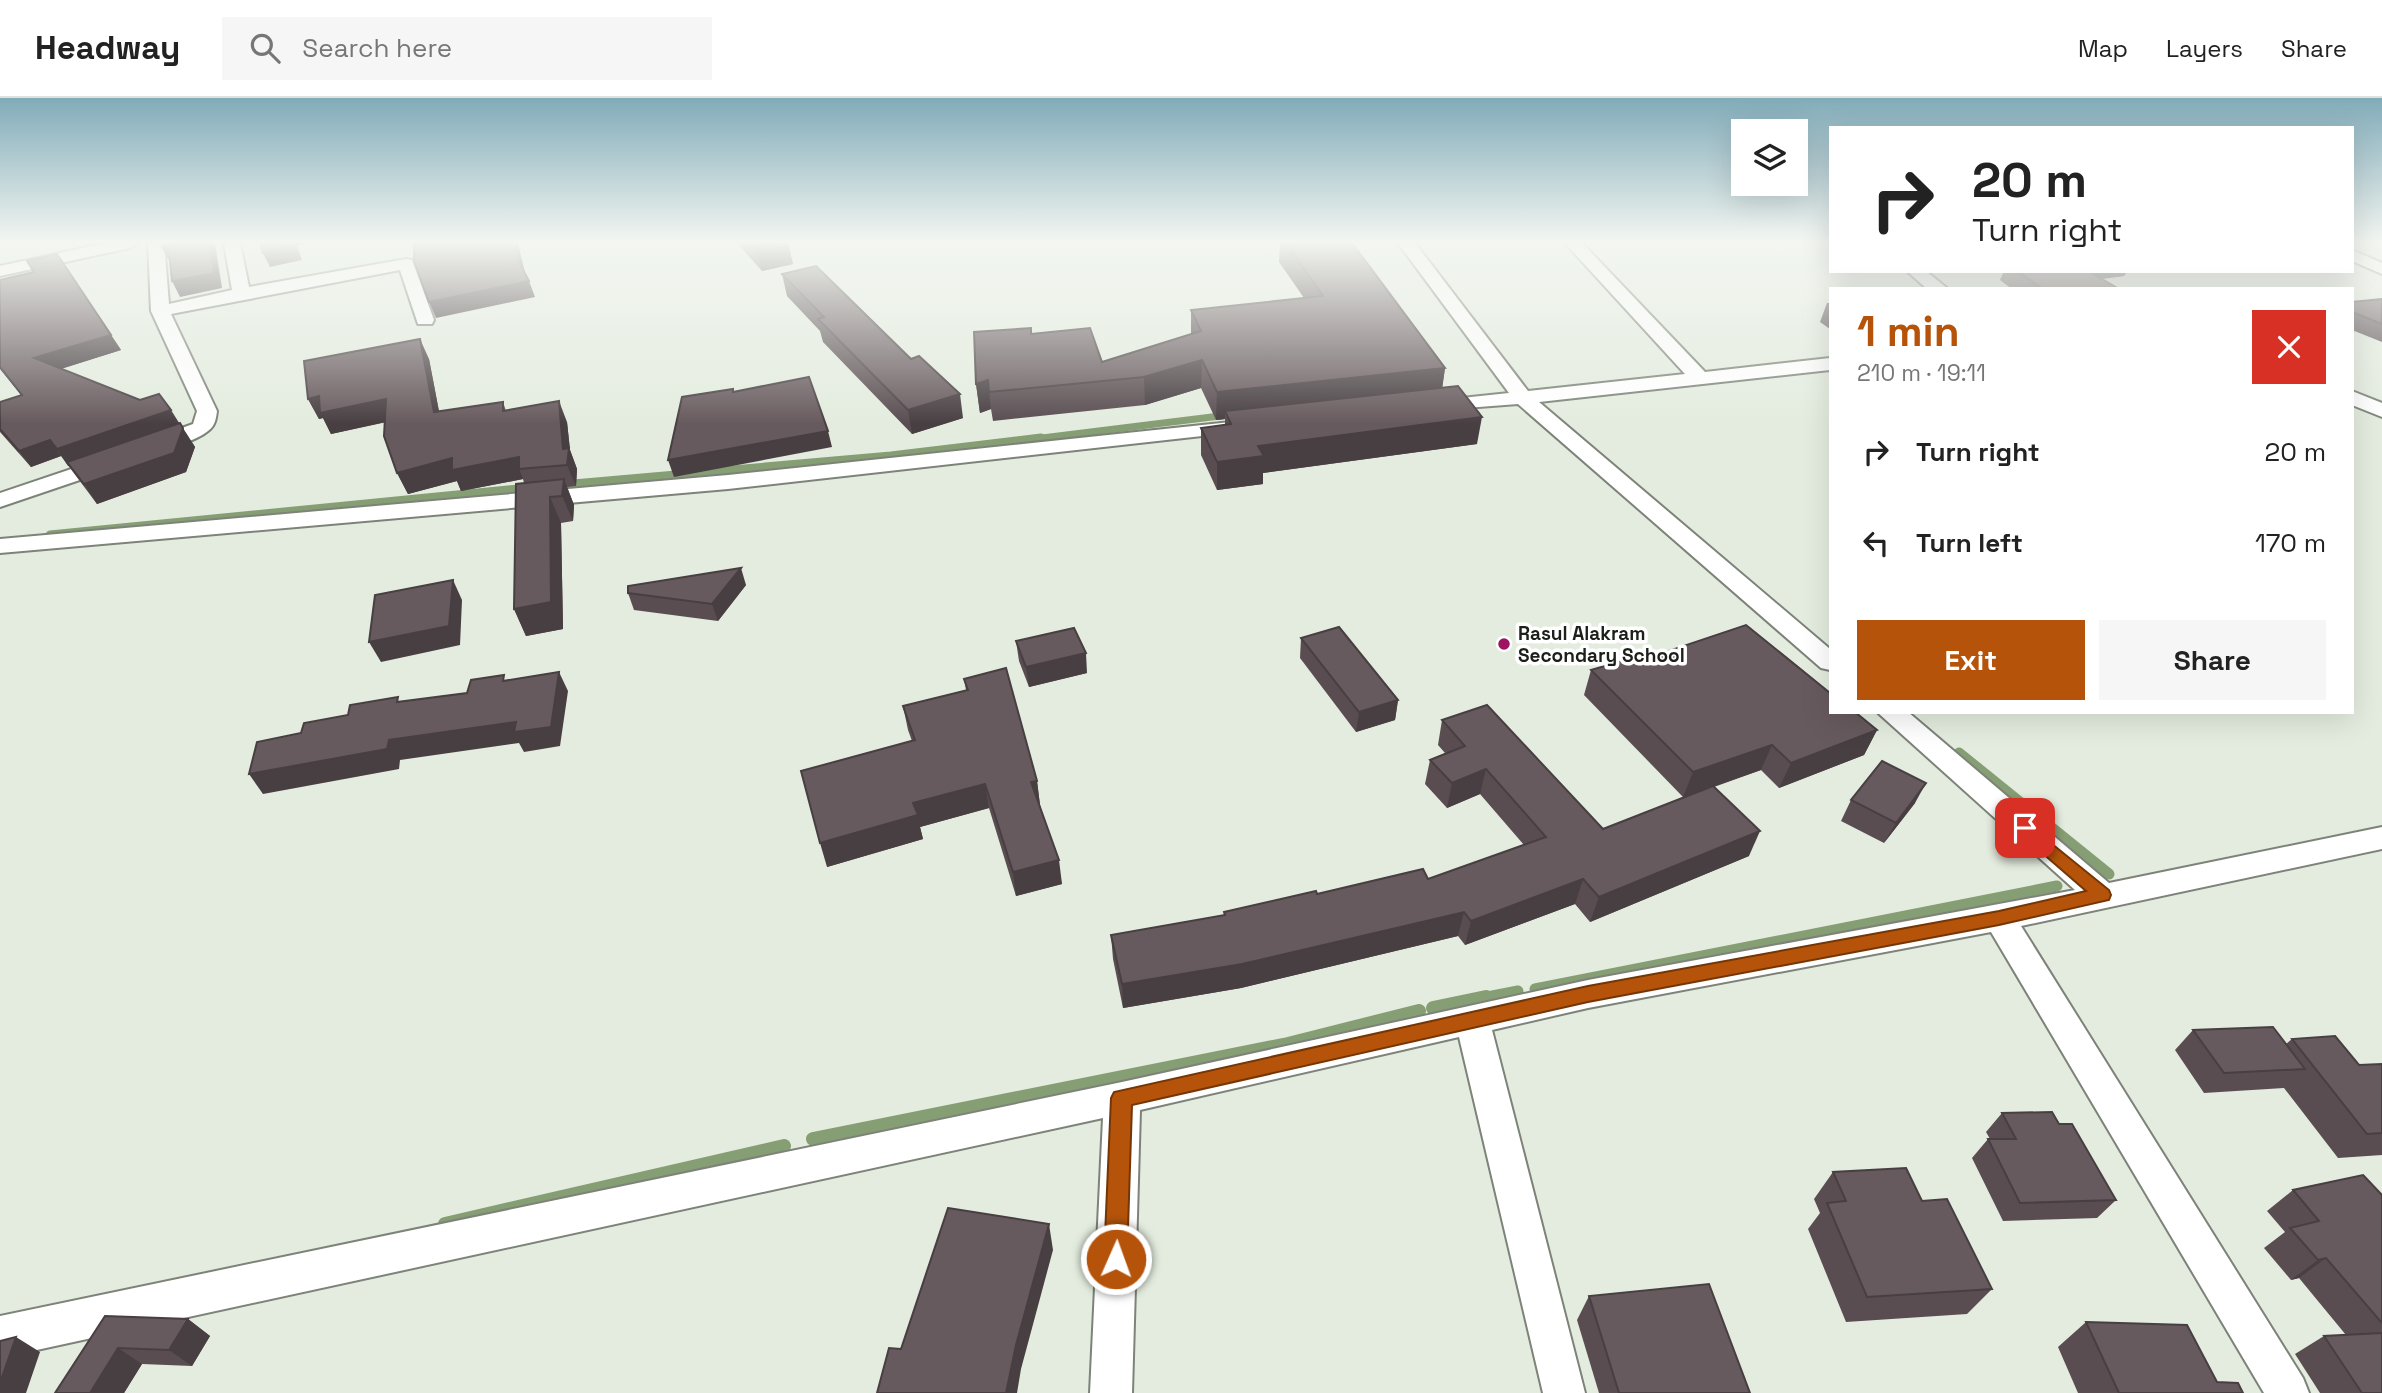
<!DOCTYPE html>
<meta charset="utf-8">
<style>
:root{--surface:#fff;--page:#f6f6f6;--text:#222;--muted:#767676;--line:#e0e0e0;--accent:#b45309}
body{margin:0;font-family:"Space Grotesk",sans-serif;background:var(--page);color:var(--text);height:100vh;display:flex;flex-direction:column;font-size:26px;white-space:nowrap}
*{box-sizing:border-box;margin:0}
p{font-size:23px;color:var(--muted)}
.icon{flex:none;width:38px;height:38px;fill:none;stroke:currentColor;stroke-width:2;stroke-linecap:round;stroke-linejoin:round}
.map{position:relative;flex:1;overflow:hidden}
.side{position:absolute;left:1829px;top:189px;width:525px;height:427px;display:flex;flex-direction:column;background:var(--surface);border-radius:0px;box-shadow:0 7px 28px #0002}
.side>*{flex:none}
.guide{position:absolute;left:1829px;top:28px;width:525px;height:147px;border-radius:0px;box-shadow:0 7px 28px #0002;background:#fff;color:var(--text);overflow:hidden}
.fabs{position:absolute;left:1731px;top:21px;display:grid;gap:14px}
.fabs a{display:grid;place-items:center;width:77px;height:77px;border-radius:0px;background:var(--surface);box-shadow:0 7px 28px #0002;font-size:35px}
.pin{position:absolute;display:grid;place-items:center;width:60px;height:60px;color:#fff;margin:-30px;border-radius:14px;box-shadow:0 4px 10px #0006}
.me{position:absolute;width:77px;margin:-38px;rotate:2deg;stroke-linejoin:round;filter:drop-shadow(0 0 5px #0008)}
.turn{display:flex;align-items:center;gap:24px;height:147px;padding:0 28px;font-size:32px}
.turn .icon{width:91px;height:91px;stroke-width:2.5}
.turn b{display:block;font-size:49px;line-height:60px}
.round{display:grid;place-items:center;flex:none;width:74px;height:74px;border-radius:0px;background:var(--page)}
.headline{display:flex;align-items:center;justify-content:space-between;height:119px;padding:0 28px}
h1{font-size:42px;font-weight:700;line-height:52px;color:var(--accent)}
.button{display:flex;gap:14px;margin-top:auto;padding:14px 28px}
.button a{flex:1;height:80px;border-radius:0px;background:var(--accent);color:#fff;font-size:28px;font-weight:700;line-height:80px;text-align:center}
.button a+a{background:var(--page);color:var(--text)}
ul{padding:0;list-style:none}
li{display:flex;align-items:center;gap:21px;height:91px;padding:0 28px}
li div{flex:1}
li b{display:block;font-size:26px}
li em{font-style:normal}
header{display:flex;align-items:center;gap:42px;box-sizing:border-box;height:98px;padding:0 35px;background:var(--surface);border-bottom:2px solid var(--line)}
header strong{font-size:33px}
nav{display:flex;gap:38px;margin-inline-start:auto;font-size:24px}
.search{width:490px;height:63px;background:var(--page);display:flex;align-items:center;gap:18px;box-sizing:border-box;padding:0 24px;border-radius:0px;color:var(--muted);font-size:26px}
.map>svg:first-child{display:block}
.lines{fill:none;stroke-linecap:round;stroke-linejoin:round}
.stream-far3{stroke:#869e73;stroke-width:7}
.stream-far2{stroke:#869e73;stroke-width:9}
.stream-far1{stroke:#869e73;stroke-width:11}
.stream{stroke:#869e73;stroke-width:14}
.street-casing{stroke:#7d8378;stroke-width:4}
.street{fill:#fff;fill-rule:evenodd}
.wall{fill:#594d51}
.shaded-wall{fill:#483f42}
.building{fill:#675a5e;stroke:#483f42;stroke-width:2}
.route{fill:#b45309;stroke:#753606;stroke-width:2}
.poi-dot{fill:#9f1461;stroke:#fff;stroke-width:2.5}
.labels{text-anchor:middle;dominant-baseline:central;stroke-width:7;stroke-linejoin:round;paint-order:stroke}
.poi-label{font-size:19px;font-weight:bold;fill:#1c1f1a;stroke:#fff;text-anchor:start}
</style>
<header>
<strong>Headway</strong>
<div class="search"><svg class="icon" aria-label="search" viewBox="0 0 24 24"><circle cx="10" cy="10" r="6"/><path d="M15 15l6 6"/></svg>Search here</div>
<nav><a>Map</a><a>Layers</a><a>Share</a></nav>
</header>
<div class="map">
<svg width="2382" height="1295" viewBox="0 0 2382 1295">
<rect width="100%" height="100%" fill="#e4ecdf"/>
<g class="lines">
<polyline class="stream-far3" points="1026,342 1228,317"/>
<g class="stream-far2">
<polyline points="562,387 891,358 1041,340"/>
<polyline points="50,437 529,390"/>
</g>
<g class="stream-far1">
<polyline points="1959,655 2109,776"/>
<polyline points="1535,891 2057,788"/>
<polyline points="1477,901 1518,893"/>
</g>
<g class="stream">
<polyline points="1433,910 1486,899"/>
<polyline points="813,1041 1288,946 1419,913"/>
<polyline points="445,1126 784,1048"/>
</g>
<g class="street-casing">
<g id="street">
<polygon points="106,145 138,145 130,150 0,178 0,168"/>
<path d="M148,145H164L169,206L232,192L224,145H240L249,189L406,161L412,162L434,222L432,226H418L400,172L171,216L217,313C216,321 215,328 208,333C198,342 156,357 143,354L140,349L143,344L193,326L197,313L151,213Z"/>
<polygon points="1398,145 1415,145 1528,293 1685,276 1565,145 1582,145 1705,274 1830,260 1830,272 1539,304 1830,551 1830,572 1821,570 1518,306 1426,313 1423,309 1426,305 1433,303 1509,295"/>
<polygon points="2352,152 2382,165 2382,176 2352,163"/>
<polygon points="1907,173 1926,173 1948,191 1927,191"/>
<polygon points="2352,293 2382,305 2382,319 2352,307"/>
<polygon points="1240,323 1250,329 1247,333 728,391 0,455 0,441 728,377"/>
<polygon points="110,358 121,364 118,369 0,409 0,395"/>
<polygon points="1877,614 1908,614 2109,785 2382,729 2382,751 2021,828 2303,1280 2309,1295 2264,1295 1991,834 1588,910 1492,932 1585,1295 1543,1295 1459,939 1140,1012 1132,1295 1090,1295 1103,1020 0,1260 0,1218 1122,984 1588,882 2075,792"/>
</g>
</g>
<use href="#street" class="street"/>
</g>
<g class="wall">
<polygon points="737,145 788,145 793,166 762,173"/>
<polygon points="1280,145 1352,145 1445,270 1442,290 1477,346 1263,375 1263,386 1217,392 1201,357 1201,330 1225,327 1225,321 1216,322 1201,290 1145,307 993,323 991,311 980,315 976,286 1031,236 1102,264 1191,236 1191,212 1304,200 1279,164"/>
<polygon points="2004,173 2127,173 2124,178 2102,181 2119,191 2012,191 2000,182"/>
<polygon points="782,176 911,261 963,320 912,336 823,244 820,233 787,198"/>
<polygon points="0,182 111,237 121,252 61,271 179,325 195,349 186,374 97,406 61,358 31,369 0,334 0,304 21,297 0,271"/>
<polygon points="2382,201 2382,244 2352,232 2352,204"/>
<polygon points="1827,205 1830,205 1830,231 1820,224"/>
<polygon points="429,261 439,313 503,304 506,313 567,324 570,352 577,371 576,388 567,389 574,407 573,423 561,425 563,531 526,538 514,511 524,385 523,381 461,393 457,383 408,396 397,375 385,324 331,336 323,320 319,321 308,301"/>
<polygon points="746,487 718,523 634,512 628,495"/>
<polygon points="1301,540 1398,602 1395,622 1356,634 1300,560"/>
<polygon points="1016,543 1087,575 1029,589 1019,563"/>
<polygon points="1630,566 1877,632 1864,657 1779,690 1761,672 1714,689 1749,758 1590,824 1575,806 1465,847 1458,838 1241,890 1123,910 1113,861 1111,837 1224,817 1224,814 1317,796 1428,781 1524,747 1480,696 1447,710 1425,686 1430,662 1445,655 1438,647 1442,622 1603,731 1700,694 1683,699 1584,597 1591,572"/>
<polygon points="964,581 1037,683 1040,707 1062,786 1016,798 989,710 920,729 923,741 827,769 912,643 908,632 903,608 966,592"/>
<polygon points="1851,702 1915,705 1884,745 1841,723"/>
<polygon points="2193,932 2286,946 2292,941 2359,967 2382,966 2382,1057 2338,1060 2284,990 2204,995 2175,952"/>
<polygon points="2002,1015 2059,1026 2116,1102 2097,1120 2003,1123 1972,1060 1988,1041 1990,1041 1986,1034"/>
<polygon points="1833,1074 1922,1103 1992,1191 1967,1216 1846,1224 1808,1131 1820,1115 1814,1101"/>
<polygon points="2293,1092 2382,1097 2382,1295 2320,1295 2295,1256 2324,1238 2346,1237 2299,1180 2291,1182 2264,1150 2285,1134 2267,1113"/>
<polygon points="1589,1198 1750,1295 1599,1295 1577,1222"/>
<polygon points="105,1218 188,1221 210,1238 192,1268 142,1266 124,1295 55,1295"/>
<polygon points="2086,1224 2217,1284 2243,1295 2078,1295 2058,1249"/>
</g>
<g class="shaded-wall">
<polygon points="168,145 176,159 168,161 160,147"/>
<polygon points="210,145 215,145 222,190 180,199 172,183"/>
<polygon points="294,145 308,145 297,148 302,162 270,169 263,155"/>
<polygon points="516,145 518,145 527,183 521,168"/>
<polygon points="772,145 788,145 793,166 762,173 756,149"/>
<polygon points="2078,173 2127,173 2124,178 2072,184"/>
<polygon points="529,183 535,199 436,220 429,204"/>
<polygon points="111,237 121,252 44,276 34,260"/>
<polygon points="420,241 429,261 443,335 434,314"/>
<polygon points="1202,262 1201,290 1145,307 1144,279"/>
<polygon points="1445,270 1441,299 1225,313 1225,321 1216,322 1217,294"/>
<polygon points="988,282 991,311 980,315 976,286"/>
<polygon points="960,296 963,320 912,336 908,312"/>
<polygon points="319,298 386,301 396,322 331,336 323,320 319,321 308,301"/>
<polygon points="559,303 567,324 570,352 577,371 576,388 567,367 563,351"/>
<polygon points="171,312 181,328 68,368 57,351"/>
<polygon points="1482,319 1477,346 1263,375 1263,386 1217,392 1217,364 1258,348"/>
<polygon points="183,330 195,349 186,374 97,406 84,386"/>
<polygon points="828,333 832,349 674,379 668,362"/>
<polygon points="50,342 61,358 31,369 19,353"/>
<polygon points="519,359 519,371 523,381 461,393 457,383 408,396 397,375 452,360"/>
<polygon points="564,381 574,407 573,423 562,398"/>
<polygon points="550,399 561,425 563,531 526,538 514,511"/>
<polygon points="741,470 746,487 718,523 712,506"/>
<polygon points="453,482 462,502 460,547 381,564 369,544"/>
<polygon points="1086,555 1087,575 1029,589 1026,569"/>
<polygon points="559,574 568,593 560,648 524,654 519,645 400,662 399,671 263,696 249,676 389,642"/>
<polygon points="1398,602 1395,622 1356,634 1359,614"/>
<polygon points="1877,632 1864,657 1779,690 1791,665"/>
<polygon points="1772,647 1761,672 1683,699 1693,674"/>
<polygon points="1486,671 1480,696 1447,710 1452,685"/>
<polygon points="1037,683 1040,707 1031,684"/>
<polygon points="1926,685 1915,705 1884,745 1896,725"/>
<polygon points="985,686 989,710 920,729 923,741 827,769 820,745 913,705"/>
<polygon points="1760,733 1749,758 1590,824 1599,799"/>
<polygon points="1059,762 1062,786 1016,798 1013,774"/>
<polygon points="1583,781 1575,806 1465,847 1471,823"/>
<polygon points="1464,814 1458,838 1241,890 1123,910 1122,886"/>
<polygon points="1049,1126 1053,1152 1021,1271 1017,1295 1006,1295 1016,1247"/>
<polygon points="2326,1160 2299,1180 2291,1182 2318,1162"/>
<polygon points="188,1221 210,1238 192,1268 169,1252"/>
<polygon points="16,1239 40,1254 26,1295 0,1295 0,1285"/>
<polygon points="118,1250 142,1266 124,1295 90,1295"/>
</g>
<g class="building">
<polygon points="168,145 210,145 214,175 172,183"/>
<polygon points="260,145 294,145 295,148 263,155"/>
<polygon points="414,145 516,145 521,168 529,183 429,204 414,163"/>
<polygon points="753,145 772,145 756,149"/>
<polygon points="1286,145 1352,145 1445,270 1217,294 1202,262 1144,279 989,294 988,282 976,286 974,234 1031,230 1031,236 1090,230 1102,264 1201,233 1191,212 1323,198"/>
<polygon points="57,156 111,237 34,260 140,302 159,296 171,312 57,351 50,342 19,353 0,331 0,304 22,297 0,269 0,182 34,174 27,163"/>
<polygon points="816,168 911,261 919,258 960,296 908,312 818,221 824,219 782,176"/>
<polygon points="2017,173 2088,173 2119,191 2043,191"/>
<polygon points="2382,201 2382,226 2352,214 2352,204"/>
<polygon points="420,241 434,314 503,304 503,313 559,303 563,351 569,350 567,367 519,371 519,359 452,372 452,360 397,375 384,338 386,301 320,315 319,298 308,301 304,263"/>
<polygon points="809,279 828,333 668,362 682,299 733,291 733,294"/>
<polygon points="1458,288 1482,319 1258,348 1264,358 1217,364 1201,330 1231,326 1225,313"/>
<polygon points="180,325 183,330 174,355 84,386 67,364"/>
<polygon points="564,381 562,398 550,399 551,504 514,511 516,386"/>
<polygon points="741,470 712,506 628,495 628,488"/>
<polygon points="453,482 449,528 369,544 375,497"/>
<polygon points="1746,527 1830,595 1830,614 1855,614 1877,632 1791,665 1772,647 1693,674 1591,572 1625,562 1630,566"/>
<polygon points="1339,529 1398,602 1359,614 1301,540"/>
<polygon points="1074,530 1086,555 1026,569 1016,543"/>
<polygon points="1006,570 1037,683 1031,684 1059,762 1013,774 985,686 913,705 918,717 820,745 801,673 915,642 903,608 968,592 964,581"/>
<polygon points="559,574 551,629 514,634 516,624 389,642 387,651 249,676 257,644 301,635 304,625 348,617 350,607 398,599 397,604 467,595 471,582 504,577 503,583"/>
<polygon points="1487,607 1603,731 1713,688 1760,733 1599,799 1583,781 1471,823 1464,814 1242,866 1122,886 1111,837 1225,817 1224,814 1316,793 1317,796 1423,771 1428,781 1546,739 1486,671 1452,685 1430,662 1465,648 1442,622"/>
<polygon points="1882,663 1926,685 1896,725 1851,702"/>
<polygon points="2273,929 2305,971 2224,975 2193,932"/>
<polygon points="2335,938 2359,967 2382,966 2382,1035 2367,1036 2292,941"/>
<polygon points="2052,1014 2059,1026 2072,1026 2116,1102 2020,1105 1988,1041 2016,1041 2002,1015"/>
<polygon points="1906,1070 1922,1103 1947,1101 1992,1191 1867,1199 1827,1105 1846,1103 1833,1074"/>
<polygon points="2363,1077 2382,1097 2382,1225 2326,1160 2318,1162 2290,1130 2319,1123 2293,1092"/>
<polygon points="948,1110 1049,1126 1016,1247 1006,1295 877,1295 889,1250 901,1251"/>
<polygon points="1709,1186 1750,1295 1619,1295 1589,1198"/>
<polygon points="105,1218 188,1221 169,1252 118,1250 90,1295 55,1295"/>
<polygon points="2086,1224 2187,1227 2217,1284 2238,1285 2243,1295 2119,1295"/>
<polygon points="2382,1235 2382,1295 2362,1295 2324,1238"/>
<polygon points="16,1239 0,1285 0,1243"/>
</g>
<linearGradient id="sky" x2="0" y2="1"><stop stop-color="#81abb9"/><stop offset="0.44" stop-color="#f3f6f1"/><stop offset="1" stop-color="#f3f6f1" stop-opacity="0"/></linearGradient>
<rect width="2382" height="326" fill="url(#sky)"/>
<polygon class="route" points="2025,724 2109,792 2111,797 2109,802 1999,827 1588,904 1132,1007 1127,1161 1124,1169 1116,1172 1108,1169 1104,1161 1111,1000 1114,994 1588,888 1999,813 2086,793 2019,735 2016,730 2019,726"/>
<circle class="poi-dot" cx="1504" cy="546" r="7"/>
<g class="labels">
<g class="poi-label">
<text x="1518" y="535">Rasul Alakram<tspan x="1518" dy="22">Secondary School</tspan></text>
</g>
</g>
</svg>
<div class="fabs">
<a><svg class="icon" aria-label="layers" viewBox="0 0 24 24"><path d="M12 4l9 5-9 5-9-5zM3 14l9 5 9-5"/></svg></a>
</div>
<div class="pin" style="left:2025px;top:730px;background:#d93025"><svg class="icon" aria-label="arrive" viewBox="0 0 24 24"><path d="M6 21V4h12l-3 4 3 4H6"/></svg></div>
<svg class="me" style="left:1116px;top:1161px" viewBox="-20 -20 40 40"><circle r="17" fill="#b45309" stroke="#fff" stroke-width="3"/><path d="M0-11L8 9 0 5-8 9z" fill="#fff"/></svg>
<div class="guide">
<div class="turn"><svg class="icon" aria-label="right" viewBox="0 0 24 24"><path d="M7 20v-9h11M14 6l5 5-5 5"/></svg><div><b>20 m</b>Turn right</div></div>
</div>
<section class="side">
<div class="headline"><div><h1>1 min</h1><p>210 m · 19:11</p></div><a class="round" style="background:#d93025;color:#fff"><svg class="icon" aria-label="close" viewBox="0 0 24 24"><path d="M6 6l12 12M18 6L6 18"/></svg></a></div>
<ul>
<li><svg class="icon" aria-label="right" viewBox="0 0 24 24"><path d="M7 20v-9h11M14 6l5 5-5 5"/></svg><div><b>Turn right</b></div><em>20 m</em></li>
<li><svg class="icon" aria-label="left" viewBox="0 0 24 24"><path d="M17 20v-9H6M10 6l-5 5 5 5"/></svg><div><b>Turn left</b></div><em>170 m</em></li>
</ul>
<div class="button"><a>Exit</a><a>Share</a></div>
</section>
</div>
